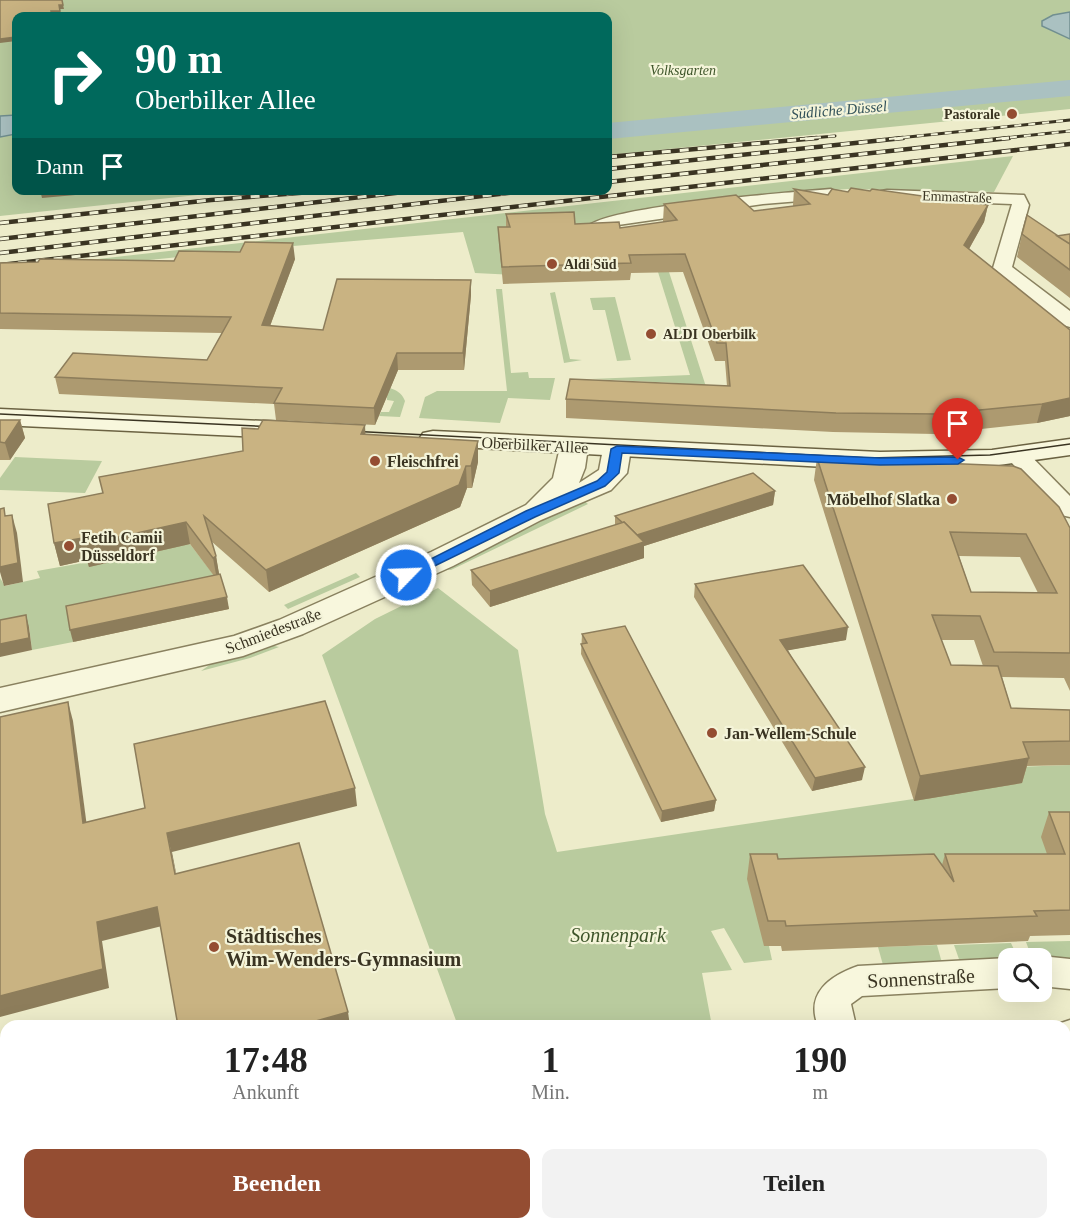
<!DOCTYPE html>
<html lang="de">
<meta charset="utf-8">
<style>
:root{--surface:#fff;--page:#f2f2f2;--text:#222;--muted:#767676;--accent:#944d32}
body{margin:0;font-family:"Times New Roman",serif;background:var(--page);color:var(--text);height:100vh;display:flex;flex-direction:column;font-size:22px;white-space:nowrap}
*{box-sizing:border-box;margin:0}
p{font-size:20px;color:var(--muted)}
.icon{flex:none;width:33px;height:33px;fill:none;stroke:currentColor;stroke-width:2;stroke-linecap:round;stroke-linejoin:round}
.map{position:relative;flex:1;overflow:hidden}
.drawer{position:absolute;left:0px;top:1020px;width:1071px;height:210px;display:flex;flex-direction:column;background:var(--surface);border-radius:18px 18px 0 0;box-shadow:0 6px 24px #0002}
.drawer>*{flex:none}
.guide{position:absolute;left:12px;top:12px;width:600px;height:183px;border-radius:12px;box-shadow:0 6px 24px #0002;background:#00695c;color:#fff;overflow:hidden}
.tools{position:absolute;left:998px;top:948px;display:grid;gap:12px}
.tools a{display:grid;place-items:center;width:54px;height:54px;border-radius:12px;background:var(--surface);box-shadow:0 6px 24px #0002;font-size:30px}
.pin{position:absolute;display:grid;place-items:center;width:51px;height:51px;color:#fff;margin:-62px -26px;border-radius:50% 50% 50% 0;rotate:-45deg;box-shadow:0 0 6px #0007}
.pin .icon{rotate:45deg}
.me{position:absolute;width:66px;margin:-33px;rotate:66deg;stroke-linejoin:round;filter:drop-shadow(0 0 4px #0008)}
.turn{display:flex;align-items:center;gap:21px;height:126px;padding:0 24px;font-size:27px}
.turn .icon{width:78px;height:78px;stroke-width:2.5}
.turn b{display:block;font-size:42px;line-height:51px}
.then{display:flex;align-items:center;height:57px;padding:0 24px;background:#0003;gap:12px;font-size:22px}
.eta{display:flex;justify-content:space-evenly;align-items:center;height:102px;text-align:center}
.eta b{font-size:36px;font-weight:700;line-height:42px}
.cta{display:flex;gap:12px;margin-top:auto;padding:12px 24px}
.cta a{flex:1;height:69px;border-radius:12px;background:var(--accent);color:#fff;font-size:24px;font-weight:700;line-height:69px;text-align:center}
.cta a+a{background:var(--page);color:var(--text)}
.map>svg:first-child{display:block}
.green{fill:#b9cb9e}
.water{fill:#aac1c1;stroke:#718f90;stroke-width:1.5}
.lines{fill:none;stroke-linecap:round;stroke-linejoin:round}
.river{fill:#aac1c1;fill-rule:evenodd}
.minor-casing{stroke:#89815f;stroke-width:3}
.tertiary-casing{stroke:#89815f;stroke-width:3}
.secondary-casing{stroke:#6b6242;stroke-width:3}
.minor{fill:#f8f7dd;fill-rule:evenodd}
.tertiary{fill:#f8f7dd;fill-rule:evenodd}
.secondary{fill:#f8f7dd;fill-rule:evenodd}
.tram{stroke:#3a3422;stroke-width:1.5}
.rail-far1-casing{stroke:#3a3422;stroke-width:3}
.rail-casing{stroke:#3a3422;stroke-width:4.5}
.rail-far1{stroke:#f4f4d9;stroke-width:2;stroke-dasharray:7;stroke-linecap:butt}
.rail{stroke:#f4f4d9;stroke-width:3;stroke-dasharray:9;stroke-linecap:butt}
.wall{fill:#ad9a70;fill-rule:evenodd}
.shaded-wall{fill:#8d7d5b}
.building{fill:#c9b382;stroke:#8d7d5b;stroke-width:1.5;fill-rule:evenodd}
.route{fill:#1a73e8;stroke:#114b97;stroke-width:1.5}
.poi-dot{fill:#944d32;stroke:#f4f4d9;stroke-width:2}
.labels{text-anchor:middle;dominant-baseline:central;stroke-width:4.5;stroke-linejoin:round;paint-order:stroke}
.far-park-label{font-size:14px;font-style:italic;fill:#3e552a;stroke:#f4f4d9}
.far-poi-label{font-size:14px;font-weight:bold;fill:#3a3422;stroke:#f4f4d9;text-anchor:start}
.far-street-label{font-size:14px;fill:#3a3422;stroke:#f4f4d9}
.far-water-label{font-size:15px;font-style:italic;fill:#325159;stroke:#f4f4d9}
.street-label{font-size:16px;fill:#3a3422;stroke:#f4f4d9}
.poi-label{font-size:16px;font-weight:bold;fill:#3a3422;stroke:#f4f4d9;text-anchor:start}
.near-park-label{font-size:20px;font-style:italic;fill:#3e552a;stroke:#f4f4d9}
.near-poi-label{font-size:20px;font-weight:bold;fill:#3a3422;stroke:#f4f4d9;text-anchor:start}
.near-street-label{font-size:20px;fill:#3a3422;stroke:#f4f4d9}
</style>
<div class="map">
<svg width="1070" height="1230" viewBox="0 0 1070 1230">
<rect width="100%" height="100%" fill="#edecca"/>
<g class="green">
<polygon points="0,0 1070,0 1070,109 608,155 608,16 16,16 16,190 235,191 0,216"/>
<polygon points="1013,156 994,192 848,189 760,196 609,217 586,225 514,275 475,273 463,232 269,248 69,268 0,270"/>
<polygon points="658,272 669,272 708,393 677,383 591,379 690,375"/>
<polygon points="496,289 502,289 511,373 528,372 529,378 555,378 550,400 508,398 500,423 419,418 425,397 437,391 507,391"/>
<polygon points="555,292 570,359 582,360 564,363 550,293"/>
<polygon points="615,297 631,360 617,361 605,310 593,310 590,298"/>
<path d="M355,387C372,388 398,382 405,401L400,417L379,416L381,412H389L394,401L387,400V397L351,395Z"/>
<polygon points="15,457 102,461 85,493 0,490 0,478"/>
<polygon points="583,500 588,504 451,570 443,569 443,566"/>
<polygon points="190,544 222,586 69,618 73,642 32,650 29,626 0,631 0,578 5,586 40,578 37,571"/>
<polygon points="356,573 360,577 288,609 284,605"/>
<polygon points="438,588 518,650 545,814 557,852 1021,783 1016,767 1070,765 1070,837 1050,863 757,891 772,960 744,963 724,928 711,931 732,970 702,973 712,1026 458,1026 322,655 375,619"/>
<polygon points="270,645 279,647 250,658 201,671 215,661"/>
<polygon points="1070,941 1070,959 1032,958 1026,942"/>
<polygon points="1011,943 1018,958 960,962 954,945"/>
<polygon points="937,945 942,963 883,965 878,947"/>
<polygon points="6,1136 6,1224 901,1224 903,1230 0,1230 3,1137"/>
</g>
<g class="water">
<polygon points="1070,12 1070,39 1042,26 1042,21 1053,15"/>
<polygon points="16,115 16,134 0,137 0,116"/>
</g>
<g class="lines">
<polygon class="river" points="1070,80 1070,96 608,139 608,123"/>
<g class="minor-casing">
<g id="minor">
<path d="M831,189L839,194L837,198L763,204L618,225L595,233L586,228C602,206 795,192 831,189Z"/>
<polygon points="887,190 1024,195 1029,205 1012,267 1070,311 1070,327 1063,325 993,268 1012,204 881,199 879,195 881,191"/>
<polygon points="1017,448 1025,450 1070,496 1070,517 1061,515 1009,460 1005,455 1009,450"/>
<polygon points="1041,956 1070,959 1070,989 1041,986 1041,958 1035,958"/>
<path d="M1008,958V988L862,996L851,1004L856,1026H818C805,993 830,976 858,966Z"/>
<polygon points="1070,1020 1070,1052 1065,1053 1065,1026 1052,1026"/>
<polygon points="892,1224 934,1224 935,1230 893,1230"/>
</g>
</g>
<g class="tertiary-casing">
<polygon id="tertiary" points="574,439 584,441 588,447 585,468 579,483 599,470 603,449 607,443 617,441 627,443 631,449 627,473 611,490 541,520 453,566 303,634 243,656 0,712 0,688 234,636 279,620 431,552 526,505 553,478 560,447 564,441"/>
</g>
<g class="secondary-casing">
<g id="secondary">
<polygon points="0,409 286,422 296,424 300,430 296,436 286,438 0,425"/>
<polygon points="433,431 880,452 992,450 1070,439 1070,455 992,466 880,470 423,445 419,439 423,433"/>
</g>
</g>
<use href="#minor" class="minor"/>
<use href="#tertiary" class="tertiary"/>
<use href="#secondary" class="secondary"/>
<g class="tram">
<polyline points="0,414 277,427"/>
<polyline points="349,431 869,458 990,455 1070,444"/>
</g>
<g class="rail-far1-casing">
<g id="rail-far1">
<polyline points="800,139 835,136"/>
<polyline points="889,139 1070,120"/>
<polyline points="996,139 1070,131"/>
</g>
</g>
<g class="rail-casing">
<g id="rail">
<polyline points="608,157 817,138"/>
<polyline points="608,169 903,138"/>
<polyline points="608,182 1009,138"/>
<polyline points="0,223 211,200 337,190"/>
<polyline points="0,239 421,190"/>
<polyline points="0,253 534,190"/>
<polyline points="0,265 1070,144"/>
</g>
</g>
<use href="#rail-far1" class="rail-far1"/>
<use href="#rail" class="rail"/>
</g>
<g class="wall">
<polygon points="794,189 828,195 848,192 870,191 988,205 984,222 969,249 1070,330 1070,416 1037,423 935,434 833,432 566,418 566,399 727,386 725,361 715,361 683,272 631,273 630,280 503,284 499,244 498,227 506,227 506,214 575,224 620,228 663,222 663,221 664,204 754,211 793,206 793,205"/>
<polygon points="1022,234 1057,236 1070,234 1070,298 1017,257"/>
<polygon points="295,259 270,326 323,330 471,295 464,370 398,370 375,425 276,420 274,404 59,394 55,377 207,360 222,333 0,329 0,263"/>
<polygon points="0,420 20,420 25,438 10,460 0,460"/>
<polygon points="365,434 478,441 478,462 472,488 467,488 460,507 269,592 211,541 216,556 219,575 229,609 73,642 214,576 190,544 89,567 87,560 60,566 54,543 103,493"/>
<path d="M817,458L1070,528V691L1064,678L1002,677L1011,708L1070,710V765L1027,766L1022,783L914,801L814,480ZM959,556L1020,557L1038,593L971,592ZM941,640H974L983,666L951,665Z"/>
<polygon points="775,491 773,505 644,546 644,558 490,607 472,585 471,570 615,525 615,516"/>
<polygon points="695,584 846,640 788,650 862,780 812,791 694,597"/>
<polygon points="582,634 716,800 714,811 661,822 581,654"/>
<polygon points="1049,812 1070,812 1070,935 1030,936 1028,941 782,951 781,946 764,946 747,879 750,854 778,859 942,865 945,854 1047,854 1041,837"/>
<rect x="1065" y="1061" width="5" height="91"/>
<polygon points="978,1224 1065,1224 1070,1230 979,1230"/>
</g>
<g class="shaded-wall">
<polygon points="59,5 63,5 64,9 59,9"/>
<polygon points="51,11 60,11 61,14 52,15"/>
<polygon points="16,37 16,41 0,43 0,39"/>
<polygon points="40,190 120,190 120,191 42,198"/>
<polygon points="988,205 984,222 961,263 964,245"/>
<polygon points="293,243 295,259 264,342 262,325"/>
<polygon points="471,280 471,295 464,370 463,353"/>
<polygon points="397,353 398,370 375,425 374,408"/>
<polygon points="1070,398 1070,416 1037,423 1042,404"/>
<polygon points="20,420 25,438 10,460 5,443"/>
<polygon points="365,425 366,446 361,434"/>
<polygon points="478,441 478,462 472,488 471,466"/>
<polygon points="466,466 467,488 460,507 269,592 266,570"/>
<polygon points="775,491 773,505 644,546 644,558 490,607 490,591 635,535"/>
<polygon points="12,515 17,533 23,582 4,586 0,572 0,567"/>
<polygon points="186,522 190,544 89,567 87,560 60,566 54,543 82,538"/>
<polygon points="216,556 220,579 217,580 213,558"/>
<polygon points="227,597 229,609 73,642 70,630"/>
<polygon points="26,615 29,627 32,650 0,657 0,644"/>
<polygon points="848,627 846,640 779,652 780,640"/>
<polygon points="68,702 73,721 89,842 83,823"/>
<polygon points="1029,758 1022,783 914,801 920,776"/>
<polygon points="865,767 862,780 812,791 815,778"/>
<polygon points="355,788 357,806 172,852 180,893 167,833"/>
<polygon points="716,800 714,811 661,822 662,811"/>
<polygon points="157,907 162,926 102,941 109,988 0,1017 0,996 97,922"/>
<polygon points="348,1012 350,1026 298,1026"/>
</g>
<g class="building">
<polygon points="0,0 62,0 63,5 59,5 60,11 51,11 52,16 16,16 16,37 0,39"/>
<polygon points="851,188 870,191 872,189 988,205 964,245 1070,330 1070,398 1042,404 939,414 836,413 566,399 570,379 730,386 726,343 717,343 685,254 629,255 631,263 502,267 498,227 510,227 506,214 574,212 575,224 619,222 620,228 677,220 664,204 736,195 754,211 810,204 794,189 828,195 832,189 848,192"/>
<polygon points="1027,215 1070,244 1070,270 1022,234"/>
<polygon points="1070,234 1070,244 1057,236"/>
<polygon points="245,242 293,243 262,325 323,330 337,279 471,280 463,353 397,353 374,408 274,403 282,388 55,377 73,353 207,360 231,317 0,313 0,263 38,262 40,259 174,261 179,251 240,252"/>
<polygon points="0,420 20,420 5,443 0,442"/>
<polygon points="263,420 365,425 361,434 478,441 471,466 466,466 459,485 266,570 204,516 216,556 213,558 186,522 83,545 82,538 54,543 48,504 103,493 99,477 243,451 242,428 258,429"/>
<path d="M817,458L1013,466L1021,469L1059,507L1070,528V653L994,652L980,616L932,615L951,665L998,666L1011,708L1070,710V741L1023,742L1029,758L920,776ZM950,532L1026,534L1057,593L971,592Z"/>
<polygon points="753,473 775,491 637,535 624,522 623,523 615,516"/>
<polygon points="4,508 5,516 12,515 18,563 0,567 0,509"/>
<polygon points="624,522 644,542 490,591 471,570"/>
<polygon points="803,565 848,627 780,640 865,767 815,778 695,584"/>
<polygon points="220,574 227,597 70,630 66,606"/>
<polygon points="26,615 29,638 0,644 0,620"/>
<polygon points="625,626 716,800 662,811 581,644 587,643 582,634"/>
<polygon points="325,701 355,788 167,833 175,874 299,843 348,1012 298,1026 178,1026 157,907 97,922 103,969 0,996 0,717 68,702 83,823 145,808 134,744"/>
<polygon points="1049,812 1070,812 1070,910 1034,911 1037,916 786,926 785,921 768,921 750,854 777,854 778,859 934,854 954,882 945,854 1065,854"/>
<rect x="1065" y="1061" width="5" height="70"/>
<polygon points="1065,1169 1070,1185 1070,1230 992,1230 991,1224 1065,1224"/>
</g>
<polygon class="route" points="617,446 880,458 958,457 964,460 958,464 880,465 622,453 619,473 605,486 535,517 410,578 401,578 399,575 526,511 597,481 607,472 611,449"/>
<g class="poi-dot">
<circle cx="1012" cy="114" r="6"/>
<circle cx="552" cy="264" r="6"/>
<circle cx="651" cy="334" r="6"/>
<circle cx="375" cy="461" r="6"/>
<circle cx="952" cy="499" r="6"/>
<circle cx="69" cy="546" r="6"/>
<circle cx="712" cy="733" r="6"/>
<circle cx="214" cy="947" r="6"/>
</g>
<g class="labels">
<g class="far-park-label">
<text x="683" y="70">Volksgarten</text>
</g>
<g class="far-poi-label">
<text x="1000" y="114" text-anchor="end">Pastorale</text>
<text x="564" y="264">Aldi Süd</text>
<text x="663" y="334">ALDI Oberbilk</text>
</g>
<g class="far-street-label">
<text transform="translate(957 197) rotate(2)">Emmastraße</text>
</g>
<g class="far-water-label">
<text transform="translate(839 110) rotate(-5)">Südliche Düssel</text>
</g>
<g class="street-label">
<text transform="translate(535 445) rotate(3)">Oberbilker Allee</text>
<text transform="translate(273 631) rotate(-21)">Schmiedestraße</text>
</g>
<g class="poi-label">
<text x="387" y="461">Fleischfrei</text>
<text x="940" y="499" text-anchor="end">Möbelhof Slatka</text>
<text x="81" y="537">Fetih Camii<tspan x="81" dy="18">Düsseldorf</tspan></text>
<text x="724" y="733">Jan-Wellem-Schule</text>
</g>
<g class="near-park-label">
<text x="618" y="935">Sonnenpark</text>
</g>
<g class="near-poi-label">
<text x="226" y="936">Städtisches<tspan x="226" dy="23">Wim-Wenders-Gymnasium</tspan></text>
</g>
<g class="near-street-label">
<text transform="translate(921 978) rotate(-3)">Sonnenstraße</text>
</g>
</g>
</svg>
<div class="tools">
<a><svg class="icon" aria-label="search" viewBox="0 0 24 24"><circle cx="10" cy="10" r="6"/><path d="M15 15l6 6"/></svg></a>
</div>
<div class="pin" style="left:958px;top:460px;background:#d93025"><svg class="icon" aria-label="arrive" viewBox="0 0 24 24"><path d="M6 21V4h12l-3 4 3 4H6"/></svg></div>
<svg class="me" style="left:406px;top:575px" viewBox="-20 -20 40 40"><circle r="17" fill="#1a73e8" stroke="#fff" stroke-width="3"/><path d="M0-11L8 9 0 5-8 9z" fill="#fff"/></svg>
<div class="guide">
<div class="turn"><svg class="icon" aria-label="right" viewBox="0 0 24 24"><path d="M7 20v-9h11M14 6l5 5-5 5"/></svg><div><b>90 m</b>Oberbilker Allee</div></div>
<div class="then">Dann<svg class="icon" aria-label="arrive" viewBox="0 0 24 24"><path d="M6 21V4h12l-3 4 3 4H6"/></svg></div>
</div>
<section class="drawer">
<div class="eta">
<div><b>17:48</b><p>Ankunft</p></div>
<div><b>1</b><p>Min.</p></div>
<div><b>190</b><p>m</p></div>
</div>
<div class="cta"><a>Beenden</a><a>Teilen</a></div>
</section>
</div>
